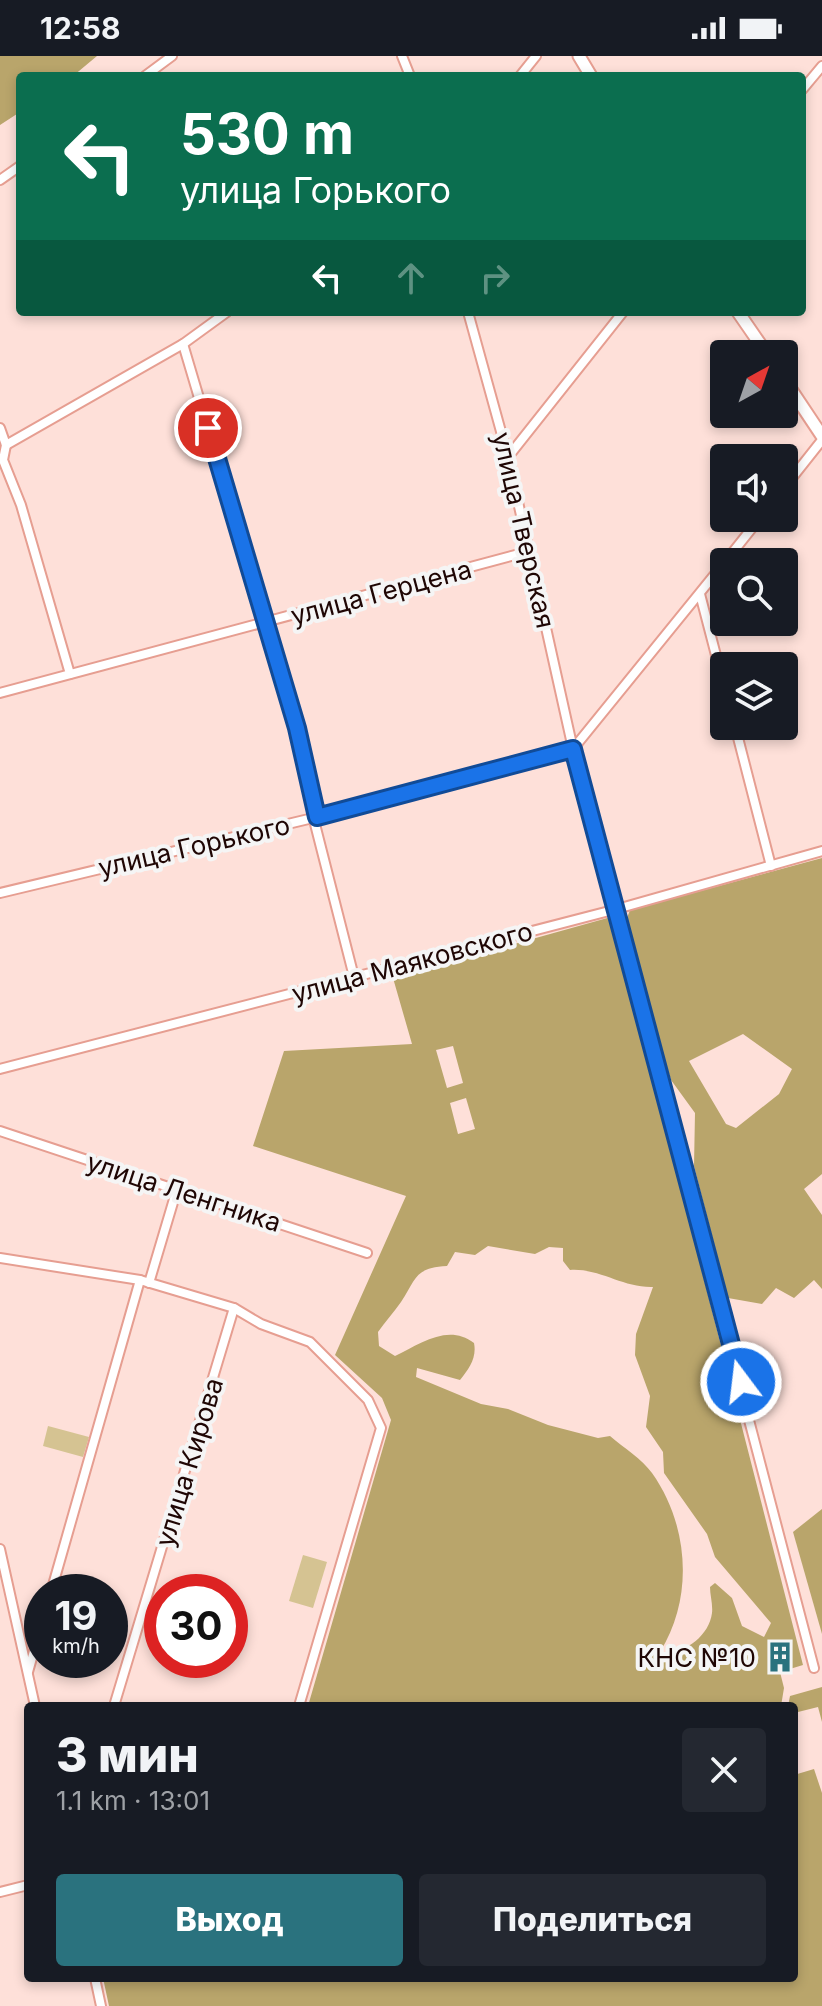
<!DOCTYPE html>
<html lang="ru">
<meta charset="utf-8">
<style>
:root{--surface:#171b24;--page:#242831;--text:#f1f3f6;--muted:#9ea1a6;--accent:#2a727e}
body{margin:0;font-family:Inter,sans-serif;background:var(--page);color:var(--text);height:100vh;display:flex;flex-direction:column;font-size:30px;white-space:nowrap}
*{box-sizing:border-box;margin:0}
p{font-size:26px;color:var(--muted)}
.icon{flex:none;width:44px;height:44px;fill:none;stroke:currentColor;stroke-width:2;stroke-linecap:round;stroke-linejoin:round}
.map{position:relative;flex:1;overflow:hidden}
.drawer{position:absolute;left:24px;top:1646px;width:774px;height:280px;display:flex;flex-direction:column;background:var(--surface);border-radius:8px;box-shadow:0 4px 12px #0003}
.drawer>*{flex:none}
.hud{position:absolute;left:16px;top:16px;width:790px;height:244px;border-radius:8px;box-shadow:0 4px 12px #0003;background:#0b6e4f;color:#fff;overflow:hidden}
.needle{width:52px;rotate:40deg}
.tools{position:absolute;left:710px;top:284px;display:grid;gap:16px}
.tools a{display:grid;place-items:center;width:88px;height:88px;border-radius:8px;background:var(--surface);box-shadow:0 4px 12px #0003;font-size:40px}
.speed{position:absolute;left:24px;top:1518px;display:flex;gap:16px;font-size:40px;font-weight:700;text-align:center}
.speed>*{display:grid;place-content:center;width:104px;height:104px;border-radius:50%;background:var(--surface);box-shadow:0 4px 12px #0003;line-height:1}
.speed small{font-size:20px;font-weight:400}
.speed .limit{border:12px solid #d22;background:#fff;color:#111}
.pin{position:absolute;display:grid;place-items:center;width:68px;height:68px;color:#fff;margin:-34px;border:4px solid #fff;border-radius:50%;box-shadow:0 2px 8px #0007}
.me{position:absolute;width:88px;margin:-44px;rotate:345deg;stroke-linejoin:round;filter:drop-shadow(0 0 6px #0008)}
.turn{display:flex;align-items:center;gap:28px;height:168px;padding:0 32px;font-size:36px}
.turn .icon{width:104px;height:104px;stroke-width:2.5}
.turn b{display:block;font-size:56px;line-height:68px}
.lanes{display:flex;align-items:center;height:76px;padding:0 32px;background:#0003;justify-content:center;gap:40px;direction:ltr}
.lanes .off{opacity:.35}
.round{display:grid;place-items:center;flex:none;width:84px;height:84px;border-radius:8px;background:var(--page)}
.head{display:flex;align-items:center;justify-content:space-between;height:136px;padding:0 32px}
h1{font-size:48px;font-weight:800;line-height:60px}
.cta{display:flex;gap:16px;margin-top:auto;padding:16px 32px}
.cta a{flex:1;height:92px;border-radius:8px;background:var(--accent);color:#fff;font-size:32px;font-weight:800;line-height:92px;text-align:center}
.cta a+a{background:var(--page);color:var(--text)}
.status{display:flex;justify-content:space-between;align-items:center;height:56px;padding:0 40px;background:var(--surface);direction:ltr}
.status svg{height:22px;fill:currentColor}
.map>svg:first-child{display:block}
.green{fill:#d5c392}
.forest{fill:#b9a56b;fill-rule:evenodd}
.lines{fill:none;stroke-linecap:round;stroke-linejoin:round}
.minor-casing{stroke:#e69e91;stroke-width:12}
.secondary-casing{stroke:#e69e91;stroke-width:15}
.minor{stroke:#fff;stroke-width:8}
.secondary{stroke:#fff;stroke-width:11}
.route-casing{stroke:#114b97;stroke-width:20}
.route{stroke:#1a73e8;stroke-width:14}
.labels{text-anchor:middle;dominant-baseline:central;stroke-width:8;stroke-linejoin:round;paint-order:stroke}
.street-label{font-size:26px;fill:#1f0604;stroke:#f5f5f5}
.poi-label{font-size:26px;fill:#1f0604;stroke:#f5f5f5;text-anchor:end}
</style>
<div class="status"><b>12:58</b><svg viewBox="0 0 49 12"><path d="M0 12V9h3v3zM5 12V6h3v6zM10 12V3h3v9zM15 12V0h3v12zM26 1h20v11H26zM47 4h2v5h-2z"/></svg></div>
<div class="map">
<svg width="822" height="1950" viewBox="0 0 822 1950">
<rect width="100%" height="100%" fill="#fee0d9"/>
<g class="green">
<polygon points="48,1370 89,1381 83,1401 43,1390"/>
<polygon points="303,1499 327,1506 313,1552 289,1545"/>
</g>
<g class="forest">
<polygon points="0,0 97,0 73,20 20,20 20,56 0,69"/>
<path d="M822,802V1118L804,1133L822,1159V1233L814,1224L794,1242L776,1232L762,1248L728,1242L694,1110L695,1057L671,1024L624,870L630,854ZM743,978L792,1013L779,1038L736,1072L726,1068L689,1005Z"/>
<path d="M611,861L803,1609L780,1616L784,1632L781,1650H308L391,1364L382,1342L335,1299L406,1140L253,1090L284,995L412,988L393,922ZM453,990L463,1027L447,1032L436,994ZM466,1042L475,1073L458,1078L450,1047ZM488,1190L535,1198L549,1191L563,1192V1205L570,1214C600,1212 623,1232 653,1231L636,1278L635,1299L650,1340L646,1371L663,1396L664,1417L707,1478L715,1501L771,1567L764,1581L742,1570L732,1542L715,1527L710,1531C710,1539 713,1549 712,1557C709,1581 682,1600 660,1596C694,1542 689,1469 652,1417C642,1403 624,1392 610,1380L598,1382L548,1369L508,1353L481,1348L416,1321L417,1312L460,1324C469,1313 477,1302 474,1287C448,1267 420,1288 395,1300L379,1290L378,1276C385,1266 394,1256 401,1246C417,1222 414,1212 447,1210L455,1196L475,1199Z"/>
<polygon points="822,1453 822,1578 793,1476"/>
<polygon points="822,1631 822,1666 818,1651 794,1657 794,1650 788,1650 790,1640"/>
<polygon points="814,1713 822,1737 822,1950 109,1950 103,1922 794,1922 794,1719"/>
</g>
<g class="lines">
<g class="minor-casing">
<g id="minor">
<polyline points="402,0 410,20"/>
<polyline points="145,20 172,0"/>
<polyline points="520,20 536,0"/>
<polyline points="802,34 822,10"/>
<polyline points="0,124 20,110"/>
<polyline points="468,256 508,401 573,693 814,1612"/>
<polyline points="183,288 297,672 317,761 315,768 354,921"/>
<polyline points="0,372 6,389 3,404 21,449 70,618"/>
<polyline points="6,389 183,288 227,256"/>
<polyline points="508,401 623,256"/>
<polyline points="784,432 822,384"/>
<polyline points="725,506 760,462"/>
<polyline points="700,538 724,630"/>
<polyline points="0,637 530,495"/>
<polyline points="735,670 771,810"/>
<polyline points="0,837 317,761 573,693 724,507"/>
<polyline points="0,1013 617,853 822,795"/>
<polyline points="0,1075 367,1197"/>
<polyline points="0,1202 140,1224 234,1252 261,1268 310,1286 368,1344 381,1372 299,1650"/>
<polyline points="149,1227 177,1133"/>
<polyline points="0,1493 35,1650"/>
<polyline points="51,1536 140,1224"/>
<polyline points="28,1616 42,1567"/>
<polyline points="114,1650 234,1252"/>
<polyline points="0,1836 28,1829"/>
<polyline points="95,1922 101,1950"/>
</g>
</g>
<g class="secondary-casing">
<g id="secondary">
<polyline points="579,0 591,20"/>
<polyline points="738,256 767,298"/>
<polyline points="784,323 822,380"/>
</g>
</g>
<use href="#minor" class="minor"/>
<use href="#secondary" class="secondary"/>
</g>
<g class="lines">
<g class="route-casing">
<polyline id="route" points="208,372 297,672 317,761 573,693 741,1326"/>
</g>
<use href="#route" class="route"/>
</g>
<defs>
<g id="building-bare" transform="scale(2.4)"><path d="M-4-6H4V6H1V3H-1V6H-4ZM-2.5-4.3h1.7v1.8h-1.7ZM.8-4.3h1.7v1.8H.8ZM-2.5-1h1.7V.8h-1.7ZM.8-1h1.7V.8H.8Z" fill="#2a727e" stroke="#f5f5f5" stroke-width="2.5" paint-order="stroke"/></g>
</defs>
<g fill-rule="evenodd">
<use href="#building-bare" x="780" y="1601"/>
</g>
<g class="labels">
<g class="street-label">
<text transform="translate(524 474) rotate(77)">улица Тверская</text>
<text transform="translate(381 536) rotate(-15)">улица Герцена</text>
<text transform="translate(194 790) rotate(-13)">улица Горького</text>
<text transform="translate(412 906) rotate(-15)">улица Маяковского</text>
<text transform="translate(184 1136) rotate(18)">улица Ленгника</text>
<text transform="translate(189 1406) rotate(-73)">улица Кирова</text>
</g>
<g class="poi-label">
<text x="756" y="1601">КНС №10</text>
</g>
</g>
</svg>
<div class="tools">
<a><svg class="needle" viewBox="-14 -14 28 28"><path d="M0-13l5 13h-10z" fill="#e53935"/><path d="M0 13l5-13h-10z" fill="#9ea1a6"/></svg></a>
<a><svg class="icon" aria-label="sound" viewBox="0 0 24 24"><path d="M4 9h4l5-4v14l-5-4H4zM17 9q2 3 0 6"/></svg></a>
<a><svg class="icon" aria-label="search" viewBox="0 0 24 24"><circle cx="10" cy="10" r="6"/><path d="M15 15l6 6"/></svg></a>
<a><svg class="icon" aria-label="layers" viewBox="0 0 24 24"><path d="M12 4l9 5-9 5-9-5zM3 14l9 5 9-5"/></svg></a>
</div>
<div class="speed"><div>19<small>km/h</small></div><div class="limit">30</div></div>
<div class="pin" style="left:208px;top:372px;background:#d93025"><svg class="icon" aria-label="arrive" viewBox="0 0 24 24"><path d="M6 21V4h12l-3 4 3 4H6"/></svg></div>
<svg class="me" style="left:741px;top:1326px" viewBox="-20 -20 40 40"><circle r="17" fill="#1a73e8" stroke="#fff" stroke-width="3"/><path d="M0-11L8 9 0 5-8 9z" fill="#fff"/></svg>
<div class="hud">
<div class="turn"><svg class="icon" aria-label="left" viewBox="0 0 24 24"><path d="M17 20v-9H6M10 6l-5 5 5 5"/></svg><div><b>530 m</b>улица Горького</div></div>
<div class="lanes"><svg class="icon" aria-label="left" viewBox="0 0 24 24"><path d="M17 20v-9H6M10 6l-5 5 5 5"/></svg><svg class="icon off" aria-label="ahead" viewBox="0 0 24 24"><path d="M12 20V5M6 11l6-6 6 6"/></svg><svg class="icon off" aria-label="right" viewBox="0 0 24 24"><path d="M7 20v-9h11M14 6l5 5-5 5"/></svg></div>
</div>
<section class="drawer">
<div class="head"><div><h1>3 мин</h1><p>1.1 km · 13:01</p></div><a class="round"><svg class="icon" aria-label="close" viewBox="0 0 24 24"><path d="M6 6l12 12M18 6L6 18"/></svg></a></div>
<div class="cta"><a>Выход</a><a>Поделиться</a></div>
</section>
</div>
